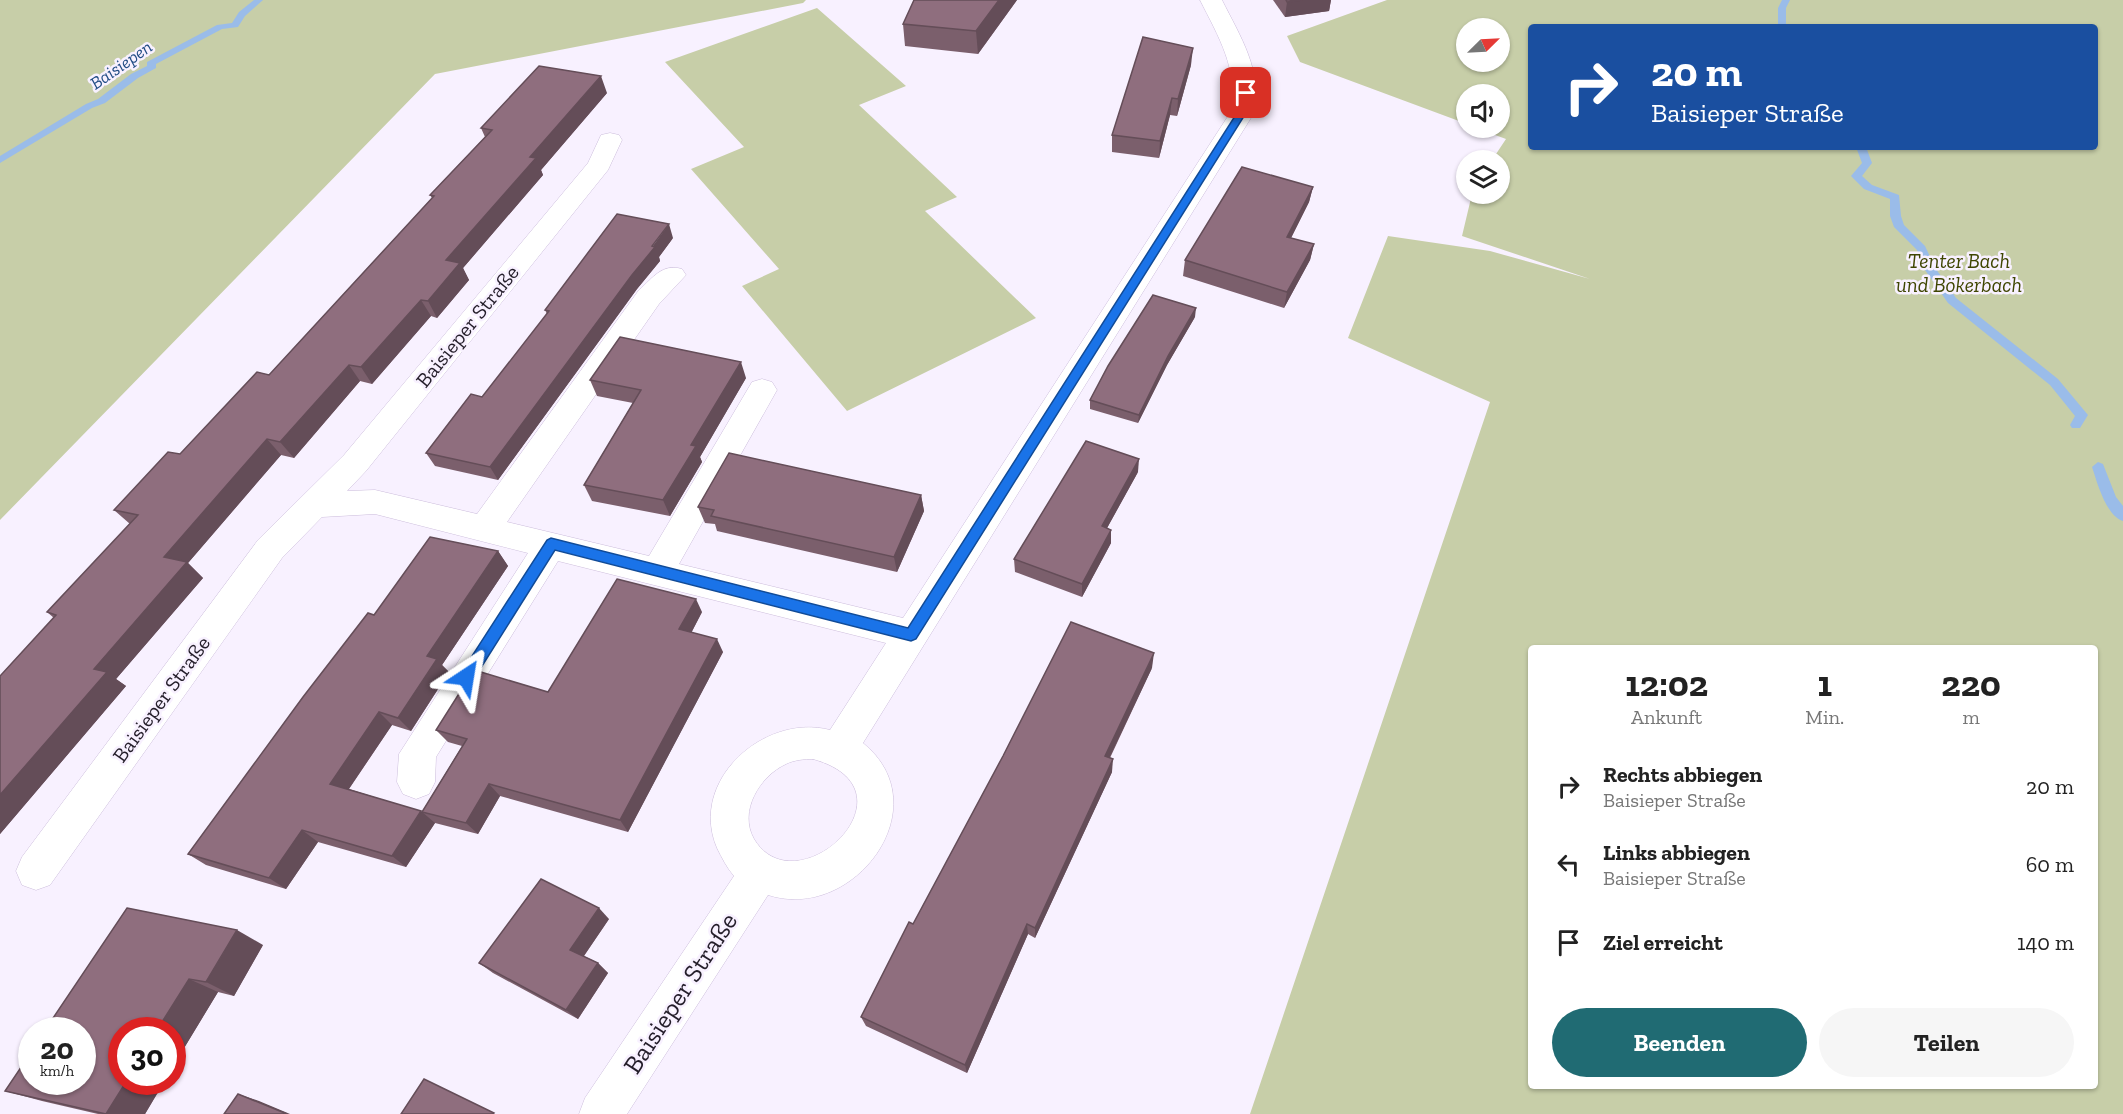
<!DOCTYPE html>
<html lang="de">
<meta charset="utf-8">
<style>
:root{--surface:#fff;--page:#f6f6f6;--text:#222;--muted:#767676;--accent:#206b73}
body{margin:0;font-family:"Zilla Slab",serif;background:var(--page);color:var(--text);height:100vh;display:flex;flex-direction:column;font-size:22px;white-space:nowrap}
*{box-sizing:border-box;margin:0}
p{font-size:20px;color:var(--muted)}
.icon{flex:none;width:33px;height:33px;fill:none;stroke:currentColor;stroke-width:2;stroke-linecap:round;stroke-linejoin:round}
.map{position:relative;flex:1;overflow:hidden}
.drawer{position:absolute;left:1528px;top:645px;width:570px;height:444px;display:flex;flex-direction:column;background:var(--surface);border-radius:6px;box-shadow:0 2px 4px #0004}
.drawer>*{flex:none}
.top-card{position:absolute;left:1528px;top:24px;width:570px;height:126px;border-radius:6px;box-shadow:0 2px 4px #0004;background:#1a4fa0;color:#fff;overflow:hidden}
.needle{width:39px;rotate:66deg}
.fabs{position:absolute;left:1456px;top:18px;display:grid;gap:12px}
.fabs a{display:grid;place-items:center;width:54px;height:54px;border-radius:50%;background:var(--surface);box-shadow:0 2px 4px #0004;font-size:30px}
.speed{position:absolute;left:18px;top:1017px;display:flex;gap:12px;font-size:30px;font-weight:700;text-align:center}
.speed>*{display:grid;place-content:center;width:78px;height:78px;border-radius:50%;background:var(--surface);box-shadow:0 2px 4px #0004;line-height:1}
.speed small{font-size:15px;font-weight:400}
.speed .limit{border:9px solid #d22;background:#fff;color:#111}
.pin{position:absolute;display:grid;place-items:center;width:51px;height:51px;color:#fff;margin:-26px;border-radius:12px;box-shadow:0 3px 9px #0006}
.me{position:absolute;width:66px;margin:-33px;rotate:33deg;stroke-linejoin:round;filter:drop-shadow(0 0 4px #0008)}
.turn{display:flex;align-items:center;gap:21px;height:126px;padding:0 24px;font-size:27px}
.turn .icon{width:78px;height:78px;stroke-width:2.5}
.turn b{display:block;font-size:42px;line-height:51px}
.eta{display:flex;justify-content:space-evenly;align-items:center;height:102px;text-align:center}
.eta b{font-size:36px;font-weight:700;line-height:42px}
.cta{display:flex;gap:12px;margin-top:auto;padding:12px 24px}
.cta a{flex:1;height:69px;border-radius:36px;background:var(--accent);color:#fff;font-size:24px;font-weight:700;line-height:69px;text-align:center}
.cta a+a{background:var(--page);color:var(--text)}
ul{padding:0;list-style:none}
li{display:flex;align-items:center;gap:18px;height:78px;padding:0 24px}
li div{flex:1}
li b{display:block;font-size:22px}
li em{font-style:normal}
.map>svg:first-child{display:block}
.green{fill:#c7cea8;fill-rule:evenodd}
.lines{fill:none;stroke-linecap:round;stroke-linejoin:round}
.stream{fill:#9abce9;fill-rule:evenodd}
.street-casing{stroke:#ccbddc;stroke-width:1}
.street{fill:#fff;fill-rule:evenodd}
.wall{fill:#7b5f6c}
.shaded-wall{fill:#644d58}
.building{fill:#8f6e7e;stroke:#644d58;stroke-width:1.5}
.route{fill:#1a73e8;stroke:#114b97;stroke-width:1.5}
.labels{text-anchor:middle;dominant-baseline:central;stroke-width:5;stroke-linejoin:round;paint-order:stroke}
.far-water-label{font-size:18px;font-style:italic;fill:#224d85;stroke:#f8f1ff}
.park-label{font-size:21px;font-style:italic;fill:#3f4602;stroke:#f8f1ff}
.street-label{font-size:21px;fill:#241e2a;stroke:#f8f1ff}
.near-street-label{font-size:26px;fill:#241e2a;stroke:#f8f1ff}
</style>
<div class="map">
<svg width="2123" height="1114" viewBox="0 0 2123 1114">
<rect width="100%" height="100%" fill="#f8f1ff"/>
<g class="green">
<polygon points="0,0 806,0 803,3 435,74 0,520"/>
<path d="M1387,0H2123V1114H1250L1490,402L1348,338L1388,236L1490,251L1590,279L1462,236L1472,194H1500V160H1492L1506,139L1476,128H1500V94H1467V124L1300,62L1287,36ZM1532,27H2096V147H1532ZM1467,28H1500V62H1467ZM1532,648H2096V1086H1532Z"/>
<polygon points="817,8 906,86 859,105 957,197 925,211 1036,318 847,411 742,286 779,269 691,169 744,147 665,62"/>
</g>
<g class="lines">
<g class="stream">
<polygon points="254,0 263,0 245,16 238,27 222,29 156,64 156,68 138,78 105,103 92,108 0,163 0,156 86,104 98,99 131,74 147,66 147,62 217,25 232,23 239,12"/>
<polygon points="1782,0 1790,0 1786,8 1786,27 1778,27 1778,8"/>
<polygon points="1856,147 1866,147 1872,163 1862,176 1872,185 1899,195 1901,216 1904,225 1925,246 1936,269 1956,298 2058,379 2088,415 2080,428 2072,428 2070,425 2075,416 2050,385 1948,303 1925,270 1917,250 1894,227 1890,216 1890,199 1864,189 1851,176 1862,163"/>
<path d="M2098,462L2103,464L2116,497L2123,506V521C2106,516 2097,482 2092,467Z"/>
</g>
<g class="street-casing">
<path id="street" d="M1200,0H1222C1240,36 1263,71 1254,113L863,743C941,806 854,923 768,895L627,1114H579L585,1098L734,876C727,868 722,858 717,848C688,780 765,713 830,730L886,643L558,561L436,757L435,782L429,794L416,799L403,794L397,782L399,754L528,553L375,514L322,517L282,558L50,885L36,890L22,885L16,871L22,857L258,540L344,455L588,163L601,135L610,133L619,135L622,140L608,170L366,471L347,491L375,490L477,514L639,290C653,278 662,263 682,269L686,275L659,304L507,522L649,556L752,382L762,379L772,382L777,390L679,564L903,618L1230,113C1240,71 1218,36 1200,0ZM813,759C924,790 797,910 754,839C738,811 760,776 786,764C794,760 804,759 813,759Z"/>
</g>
<use href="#street" class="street"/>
</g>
<g class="wall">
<polygon points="1017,0 978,54 905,46 903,24"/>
<polygon points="1273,0 1331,0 1329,11 1285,17"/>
<polygon points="1191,65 1177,116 1170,115 1159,158 1112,152 1112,135"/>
<polygon points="607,93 541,170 543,175 463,268 469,280 437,318 431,316 372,384 360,381 294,458 281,455 188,563 203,578 116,679 126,686 0,834 0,676 54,618 47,612 130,524 114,510 180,454 269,375 432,198 430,195 485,137 481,128"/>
<polygon points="1313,187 1309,202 1291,238 1314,244 1310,260 1284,308 1183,276 1185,260"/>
<polygon points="673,238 659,257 660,261 637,289 498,480 435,466 426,453 482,397 547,314 545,310"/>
<polygon points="1195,317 1167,365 1138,423 1090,409 1090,400"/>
<polygon points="746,378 700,457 702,462 670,516 592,501 584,485 633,403 597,396 590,380"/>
<polygon points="1138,472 1107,528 1111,530 1111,543 1082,597 1015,572 1014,559"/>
<polygon points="921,495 924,511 897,572 717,531 715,524 705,523 698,507"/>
<polygon points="498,551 508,566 442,665 449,672 411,731 392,725 349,789 422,812 462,746 448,742 436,730 548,692 702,612 691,633 723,652 628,832 500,796 478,834 435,823 406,867 318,842 286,889 206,865 188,854 374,615"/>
<polygon points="1152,668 1110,758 1112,772 1035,938 1028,934 967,1073 866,1026 861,1017 913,924"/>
<polygon points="609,919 584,956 598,963 608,973 578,1019 493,973 479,963"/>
<polygon points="263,945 234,996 218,992 172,1068 172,1030 164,1082 145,1114 98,1114 42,1101 5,1091 82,1030"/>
</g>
<g class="shaded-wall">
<polygon points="999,0 1017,0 978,54 976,31"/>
<polygon points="1302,0 1331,0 1329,11 1285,17 1287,2"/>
<polygon points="1193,48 1191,65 1177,116 1178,99"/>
<polygon points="601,76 607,93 541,170 543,175 463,268 469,280 437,318 428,301 446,260 530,157"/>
<polygon points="1172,98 1170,115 1159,158 1160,141"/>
<polygon points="1313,187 1309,202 1284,252 1287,237"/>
<polygon points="669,224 673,238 659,257 660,261 637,289 498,480 490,467"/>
<polygon points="1314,244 1310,260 1284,308 1287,292"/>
<polygon points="421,300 431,316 372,384 361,367"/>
<polygon points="1196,308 1195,317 1167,365 1138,423 1139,415 1168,356"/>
<polygon points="741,362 746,378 700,457 702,462 670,516 663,500 691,445"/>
<polygon points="349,365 360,381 294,458 280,442"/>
<polygon points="267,439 281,455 188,563 203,578 116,679 126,686 0,834 0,795 94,669 164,557"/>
<polygon points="1139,459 1138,472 1101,539 1102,526"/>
<polygon points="921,495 924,511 897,572 894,557"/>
<polygon points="1111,530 1111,543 1082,597 1082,584"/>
<polygon points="498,551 508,566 442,665 449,672 411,731 398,718 427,656"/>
<polygon points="696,599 702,612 686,643 679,629"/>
<polygon points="717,639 723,652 628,832 620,820"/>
<polygon points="1154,653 1152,668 1104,769 1105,756"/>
<polygon points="379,712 392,725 344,796 330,784"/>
<polygon points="1113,759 1112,772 1035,938 1035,928"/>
<polygon points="489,784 500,796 478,834 466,823"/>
<polygon points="421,811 435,823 406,867 392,856"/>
<polygon points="302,830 318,842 286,889 269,878"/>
<polygon points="599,908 609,919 581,960 570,950"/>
<polygon points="1027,924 1028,934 967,1073 965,1065"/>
<polygon points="237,930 263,945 234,996 206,982"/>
<polygon points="598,963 608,973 578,1019 566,1010"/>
<polygon points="189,979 218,992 172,1068 172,1030 157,1030"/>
<polygon points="126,1082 164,1082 145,1114 106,1114"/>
<polygon points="238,1094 259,1101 290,1114 287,1114"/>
</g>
<g class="building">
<polygon points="914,0 999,0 976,31 903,24"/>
<polygon points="1286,0 1302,0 1287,2"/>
<polygon points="1143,37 1193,48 1178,99 1172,98 1160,141 1112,135"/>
<polygon points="539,66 601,76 530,157 536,158 446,260 460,263 428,301 421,300 361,367 349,365 280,442 267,439 164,557 187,562 94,669 107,672 0,795 0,676 56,615 47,612 138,515 114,510 168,452 180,454 257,372 269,375 434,196 430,195 492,130 481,128"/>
<polygon points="1242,167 1313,187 1287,237 1314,244 1287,292 1185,260"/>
<polygon points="617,214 669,224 652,246 655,247 632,275 490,467 426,453 471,394 482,397 549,311 545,310"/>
<polygon points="1153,295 1196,308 1168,356 1139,415 1090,400 1108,366"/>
<polygon points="620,337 741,362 691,445 696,446 663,500 584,485 641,390 590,380"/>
<polygon points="1086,441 1139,459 1102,526 1111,530 1082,584 1014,559"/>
<polygon points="729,453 921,495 894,557 711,516 714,510 698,507"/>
<polygon points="430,537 498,551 427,656 437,659 398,718 379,712 330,784 421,811 392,856 302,830 269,878 188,854 303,697 368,613 374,615"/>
<polygon points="617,579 696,599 679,629 717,639 620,820 489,784 466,823 422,812 467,739 436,730 474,670 548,692"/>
<polygon points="1071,622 1154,653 1105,756 1113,759 1035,928 1027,924 965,1065 861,1017 909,922 913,924 1003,756"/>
<polygon points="541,879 599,908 570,950 598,963 566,1010 479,963"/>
<polygon points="127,908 237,930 206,982 189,979 157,1030 122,1030 122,1082 126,1082 106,1114 5,1091 32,1051 32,1082 82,1082 82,1030 45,1030"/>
<polygon points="424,1079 494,1113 493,1114 401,1114"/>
<polygon points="238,1094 287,1114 224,1114"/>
</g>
<polygon class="route" points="1246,90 1250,93 1246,113 916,639 911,641 555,550 472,682 461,682 459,677 461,673 547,540 551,538 908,628 1237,113 1241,93"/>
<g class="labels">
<g class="far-water-label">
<text transform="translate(121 65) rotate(-35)">Baisiepen</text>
</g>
<g class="park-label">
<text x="1959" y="260">Tenter Bach<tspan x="1959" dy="24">und Bökerbach</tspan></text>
</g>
<g class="street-label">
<text transform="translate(467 326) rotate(-51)">Baisieper Straße</text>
<text transform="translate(161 699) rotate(-54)">Baisieper Straße</text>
</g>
<g class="near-street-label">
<text transform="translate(680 993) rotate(-57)">Baisieper Straße</text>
</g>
</g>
</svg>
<div class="fabs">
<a><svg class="needle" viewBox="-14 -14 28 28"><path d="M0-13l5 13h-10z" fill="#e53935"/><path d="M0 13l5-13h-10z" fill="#767676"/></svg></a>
<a><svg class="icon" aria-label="sound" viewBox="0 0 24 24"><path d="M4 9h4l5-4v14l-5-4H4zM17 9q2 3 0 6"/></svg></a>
<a><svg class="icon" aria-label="layers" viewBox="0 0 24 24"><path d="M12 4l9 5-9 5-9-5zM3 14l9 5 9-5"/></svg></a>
</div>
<div class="speed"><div>20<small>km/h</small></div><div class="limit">30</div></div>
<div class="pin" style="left:1246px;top:93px;background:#d93025"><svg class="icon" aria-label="arrive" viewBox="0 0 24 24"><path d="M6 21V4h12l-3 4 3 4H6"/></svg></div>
<svg class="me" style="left:466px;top:677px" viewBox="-20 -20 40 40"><path d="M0-17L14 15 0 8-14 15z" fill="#1a73e8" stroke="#fff" stroke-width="4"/></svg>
<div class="top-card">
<div class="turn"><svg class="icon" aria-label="right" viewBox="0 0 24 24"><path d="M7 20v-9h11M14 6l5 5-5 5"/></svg><div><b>20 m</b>Baisieper Straße</div></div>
</div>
<section class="drawer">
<div class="eta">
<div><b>12:02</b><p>Ankunft</p></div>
<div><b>1</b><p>Min.</p></div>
<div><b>220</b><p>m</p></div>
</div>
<ul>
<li><svg class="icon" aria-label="right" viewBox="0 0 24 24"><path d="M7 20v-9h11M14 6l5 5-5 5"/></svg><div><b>Rechts abbiegen</b><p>Baisieper Straße</p></div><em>20 m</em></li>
<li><svg class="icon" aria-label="left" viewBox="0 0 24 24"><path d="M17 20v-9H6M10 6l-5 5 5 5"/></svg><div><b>Links abbiegen</b><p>Baisieper Straße</p></div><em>60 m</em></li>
<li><svg class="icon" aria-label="arrive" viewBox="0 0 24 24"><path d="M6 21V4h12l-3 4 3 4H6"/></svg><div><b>Ziel erreicht</b></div><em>140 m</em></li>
</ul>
<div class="cta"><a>Beenden</a><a>Teilen</a></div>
</section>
</div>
